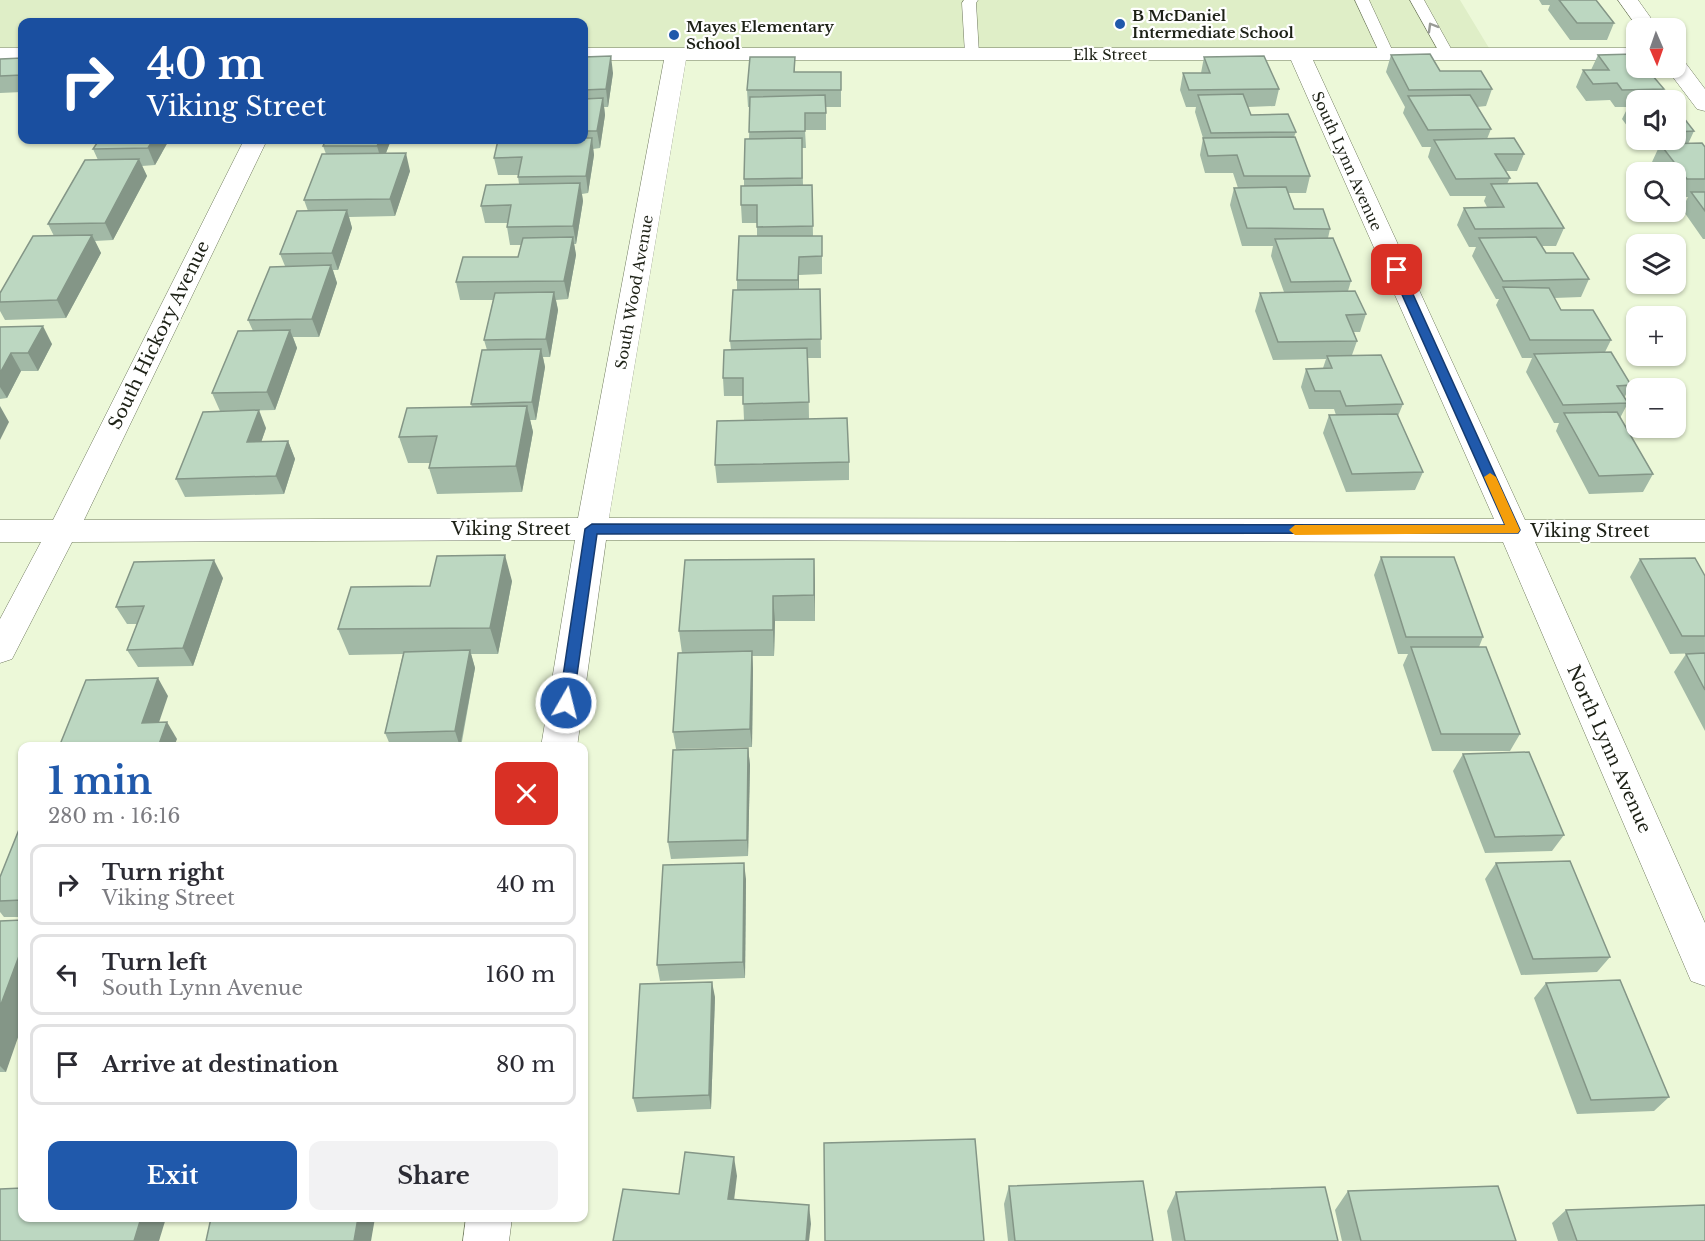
<!DOCTYPE html>
<meta charset="utf-8">
<style>
:root{--surface:#fff;--page:#f2f2f3;--text:#2b2b33;--muted:#7c7c81;--line:#e1e1e2;--accent:#2059ab}
body{margin:0;font-family:"Libre Baskerville",serif;background:var(--page);color:var(--text);height:100vh;display:flex;flex-direction:column;font-size:22px;white-space:nowrap}
*{box-sizing:border-box;margin:0}
p{font-size:20px;color:var(--muted)}
.icon{flex:none;width:33px;height:33px;fill:none;stroke:currentColor;stroke-width:2;stroke-linecap:round;stroke-linejoin:round}
.map{position:relative;flex:1;overflow:hidden}
.sheet{position:absolute;left:18px;top:742px;width:570px;height:480px;display:flex;flex-direction:column;background:var(--surface);border-radius:12px;box-shadow:0 2px 4px #0004}
.sheet>*{flex:none}
.banner{position:absolute;left:18px;top:18px;width:570px;height:126px;border-radius:12px;box-shadow:0 2px 4px #0004;background:#1a4fa0;color:#fff;overflow:hidden}
.needle{width:39px;rotate:178deg}
.tools{position:absolute;left:1626px;top:18px;display:grid;gap:12px}
.tools a{display:grid;place-items:center;width:60px;height:60px;border-radius:12px;background:var(--surface);box-shadow:0 2px 4px #0004;font-size:30px}
.pin{position:absolute;display:grid;place-items:center;width:51px;height:51px;color:#fff;margin:-26px;border-radius:12px;box-shadow:0 3px 9px #0006}
.me{position:absolute;width:66px;margin:-33px;rotate:8deg;stroke-linejoin:round;filter:drop-shadow(0 0 4px #0008)}
.turn{display:flex;align-items:center;gap:21px;height:126px;padding:0 30px;font-size:27px}
.turn .icon{width:78px;height:78px;stroke-width:2.5}
.turn b{display:block;font-size:42px;line-height:51px}
.round{display:grid;place-items:center;flex:none;width:63px;height:63px;border-radius:12px;background:var(--page)}
.overview{display:flex;align-items:center;justify-content:space-between;height:102px;padding:0 30px}
h1{font-size:36px;font-weight:700;line-height:45px;color:var(--accent)}
.action{display:flex;gap:12px;margin-top:auto;padding:12px 30px}
.action a{flex:1;height:69px;border-radius:12px;background:var(--accent);color:#fff;font-size:24px;font-weight:700;line-height:69px;text-align:center}
.action a+a{background:var(--page);color:var(--text)}
ul{padding:0;list-style:none}
li{display:flex;align-items:center;gap:18px;height:81px;margin:0 12px 9px;padding:0 18px;border:3px solid var(--line);border-radius:12px}
li div{flex:1}
li b{display:block;font-size:22px}
li em{font-style:normal}
.map>svg:first-child{display:block}
.built{fill:#dfeec7}
.lines{fill:none;stroke-linecap:round;stroke-linejoin:round}
.service-casing{stroke:#707a5f;stroke-width:1}
.minor-casing{stroke:#707a5f;stroke-width:1}
.tertiary-casing{stroke:#707a5f;stroke-width:1}
.service{fill:#fff;fill-rule:evenodd}
.minor{fill:#fff;fill-rule:evenodd}
.tertiary{fill:#fff;fill-rule:evenodd}
.wall{fill:#a2b9a6}
.shaded-wall{fill:#849687}
.building{fill:#bcd7c1;stroke:#849687;stroke-width:1.5}
.oneway{stroke:#999b96}
.route{fill:#2059ab;stroke:#153a6f;stroke-width:1.5}
.slow{fill:#f59e0b}
.poi-dot{fill:#2059ab;stroke:#fff;stroke-width:2}
.labels{text-anchor:middle;dominant-baseline:central;stroke-width:4.5;stroke-linejoin:round;paint-order:stroke}
.far-poi-label{font-size:15px;font-weight:bold;fill:#1d2116;stroke:#fff;text-anchor:start}
.far-street-label{font-size:15px;fill:#1d2116;stroke:#fff}
.street-label{font-size:18px;fill:#1d2116;stroke:#fff}
</style>
<div class="map">
<svg width="1705" height="1241" viewBox="0 0 1705 1241">
<rect width="100%" height="100%" fill="#ecf8d8"/>
<polygon class="built" points="0,0 1460,0 1489,48 584,49 584,22 22,22 22,47 0,47"/>
<g class="lines">
<g class="service-casing">
<g id="service">
<polygon points="964,0 978,0 976,3 979,54 972,58 965,54 962,3"/>
<polygon points="1355,0 1369,0 1394,54 1392,57 1382,57 1380,54"/>
<polygon points="1410,0 1424,0 1454,54 1452,57 1442,57"/>
</g>
</g>
<g class="minor-casing">
<g id="minor">
<rect x="0" y="48" width="22" height="12"/>
<path d="M584,48H1636V60H1313L1525,520H1705V542H1535L1705,923V986L1691,981L1503,542L606,540L577,747H541L575,540L72,542L12,659L0,663V619L41,542H0V520H53L244,140H267L84,520L578,518L664,60H584ZM686,60H1291L1494,519L609,518Z"/>
<polygon points="466,1218 512,1218 509,1241 463,1241"/>
</g>
</g>
<g class="tertiary-casing">
<g id="tertiary">
<polygon points="1618,0 1638,0 1658,28 1638,28"/>
<polygon points="1676,59 1684,61 1705,89 1705,111 1697,109 1666,68 1676,68"/>
</g>
</g>
<use href="#service" class="service"/>
<use href="#minor" class="minor"/>
<use href="#tertiary" class="tertiary"/>
</g>
<g class="wall">
<polygon points="1539,0 1596,0 1614,23 1607,40 1570,40 1548,10 1550,5 1542,5"/>
<polygon points="1391,55 1492,89 1486,106 1477,107 1491,129 1487,139 1524,154 1517,171 1506,171 1510,178 1507,184 1564,228 1556,246 1542,246 1546,253 1589,279 1581,297 1554,298 1561,310 1611,340 1605,352 1631,385 1624,398 1628,403 1620,418 1653,474 1643,492 1589,494 1556,431 1559,423 1554,423 1526,372 1532,358 1522,358 1496,305 1499,299 1496,299 1472,256 1476,247 1469,247 1457,225 1464,208 1487,207 1484,201 1486,196 1450,196 1428,157 1431,147 1422,147 1403,113 1405,107 1386,72"/>
<polygon points="1598,55 1664,89 1658,100 1636,100 1636,138 1622,119 1628,107 1615,107 1610,100 1586,101 1576,87 1583,70 1591,70"/>
<polygon points="584,57 613,73 608,107 604,107 605,115 600,148 593,149 594,155 588,193 582,194 583,201 576,244 574,244 576,255 568,299 556,300 558,310 550,357 543,357 545,367 536,420 530,420 533,432 522,492 437,494 429,468 430,463 408,463 399,437 472,407 471,404 487,350 484,340 493,300 460,300 456,282 518,257 521,245 510,245 507,227 508,223 485,223 481,206 519,184 518,177 518,175 498,175 494,158 584,140"/>
<polygon points="795,57 795,72 841,72 841,107 826,107 826,130 805,130 806,148 802,148 803,185 812,185 813,236 822,236 822,274 799,275 799,290 820,289 821,358 808,358 809,419 849,462 849,480 717,483 715,465 744,420 743,396 724,396 723,378 731,350 730,341 737,290 737,280 757,236 757,223 742,223 741,205 744,186 744,179 749,139 750,107 748,107 747,90"/>
<polygon points="1204,57 1279,89 1275,106 1248,107 1251,115 1296,132 1294,137 1310,176 1306,193 1288,193 1294,209 1330,229 1328,238 1351,281 1348,291 1366,314 1360,332 1354,332 1357,341 1352,355 1403,404 1398,416 1423,472 1415,490 1346,492 1323,433 1329,415 1336,415 1334,409 1309,409 1301,387 1306,369 1323,368 1326,359 1273,360 1255,311 1260,293 1284,292 1271,256 1273,246 1242,246 1230,205 1234,188 1238,188 1233,173 1205,173 1200,155 1203,138 1195,112 1196,107 1186,107 1180,90 1183,73 1201,73"/>
<polygon points="22,58 22,92 0,93 0,59"/>
<polygon points="1676,108 1694,131 1688,144 1705,147 1705,239 1703,239 1682,209 1688,197 1678,197 1676,194 1676,172 1660,172 1652,162 1658,149 1645,149 1638,140 1676,140"/>
<polygon points="99,140 169,140 155,165 142,166 147,176 113,240 95,241 101,253 66,318 5,320 0,311 0,293 54,236 48,224 98,160 93,149"/>
<polygon points="326,140 391,140 386,153 410,171 395,216 349,217 352,228 338,270 333,270 337,283 319,337 293,337 297,348 275,410 220,411 212,393 253,331 248,320 285,266 280,254 308,211 304,200 326,154 323,146"/>
<polygon points="0,327 52,344 38,371 21,371 7,398 0,399"/>
<polygon points="266,428 261,442 288,441 295,459 284,494 185,497 176,479"/>
<polygon points="1381,557 1483,637 1479,647 1520,734 1510,751 1432,751 1403,665 1408,654 1398,654 1374,575"/>
<polygon points="814,559 815,621 775,621 774,656 752,656 753,669 752,747 676,749 673,732 682,653 679,631"/>
<polygon points="1640,559 1705,576 1705,653 1670,654 1630,577"/>
<polygon points="223,578 193,666 138,667 127,650 137,624 127,624 116,607"/>
<polygon points="512,581 498,654 471,654 475,668 461,747 391,747 385,733 403,654 349,655 338,629 430,586"/>
<polygon points="1705,653 1705,731 1674,672 1686,654"/>
<polygon points="748,748 750,765 748,856 671,859 668,842"/>
<polygon points="1463,754 1564,835 1552,851 1485,853 1453,771"/>
<polygon points="22,822 22,917 4,917 0,912 0,877"/>
<polygon points="1496,863 1610,957 1597,972 1521,975 1485,879"/>
<polygon points="746,879 745,978 660,981 657,965"/>
<polygon points="0,921 6,1072 0,1072"/>
<polygon points="1546,983 1669,1097 1654,1111 1577,1114 1534,998"/>
<polygon points="715,997 711,1109 637,1112 633,1098"/>
<polygon points="1009,1186 1153,1241 1008,1241 1004,1204"/>
<polygon points="1348,1191 1516,1241 1342,1241 1335,1210"/>
<polygon points="1176,1192 1338,1241 1172,1241 1167,1211"/>
<polygon points="1566,1210 1705,1241 1558,1241 1552,1223"/>
</g>
<g class="shaded-wall">
<polygon points="611,56 613,73 608,107 606,89"/>
<polygon points="603,98 605,115 600,148 597,131"/>
<polygon points="592,138 594,155 588,193 586,176"/>
<polygon points="153,140 169,140 155,165 148,148"/>
<polygon points="380,140 391,140 382,163 377,146"/>
<polygon points="406,153 410,171 395,216 390,199"/>
<polygon points="139,159 147,176 113,240 105,223"/>
<polygon points="580,183 583,201 576,244 573,226"/>
<polygon points="347,210 352,228 338,270 332,253"/>
<polygon points="92,235 101,253 66,318 57,300"/>
<polygon points="573,237 576,255 568,299 564,281"/>
<polygon points="799,257 799,297 798,280"/>
<polygon points="331,265 337,283 319,337 312,319"/>
<polygon points="554,292 558,310 550,357 546,339"/>
<polygon points="43,326 52,344 38,371 28,353"/>
<polygon points="290,330 297,348 275,410 267,392"/>
<polygon points="541,349 545,367 536,420 532,402"/>
<polygon points="11,353 21,371 7,398 0,387 0,373"/>
<polygon points="0,406 9,422 0,440"/>
<polygon points="527,406 533,432 522,492 516,466"/>
<polygon points="259,410 266,428 255,460 247,442"/>
<polygon points="288,441 295,459 284,494 276,476"/>
<polygon points="505,555 512,581 498,654 490,628"/>
<polygon points="814,559 815,585 815,621 814,595"/>
<polygon points="214,560 223,578 193,666 183,648"/>
<polygon points="773,596 775,621 774,656 773,630"/>
<polygon points="470,650 475,668 460,747 455,731"/>
<polygon points="752,651 753,669 752,747 750,729"/>
<polygon points="158,678 168,696 153,740 142,723"/>
<polygon points="167,722 177,739 174,747 158,747"/>
<polygon points="748,748 750,765 748,856 747,840"/>
<polygon points="744,863 746,879 745,978 743,962"/>
<polygon points="22,948 22,1026 6,1072 0,1066 0,1007"/>
<polygon points="712,982 715,997 711,1109 709,1095"/>
<polygon points="734,1157 737,1176 732,1217 728,1199"/>
<polygon points="809,1205 811,1224 809,1241 806,1241"/>
<polygon points="141,1218 166,1218 159,1241 134,1241"/>
<polygon points="358,1218 375,1218 371,1241 354,1241"/>
</g>
<g class="building">
<polygon points="1559,0 1596,0 1614,23 1577,23"/>
<polygon points="1430,54 1440,71 1481,71 1492,89 1409,90 1391,55"/>
<polygon points="1635,54 1636,55 1636,68 1646,68 1664,89 1622,90 1617,83 1593,84 1583,70 1609,70 1598,55"/>
<polygon points="611,56 606,89 584,90 584,57"/>
<polygon points="1264,56 1279,89 1189,90 1183,73 1210,73 1204,57"/>
<polygon points="750,57 795,57 794,72 841,72 841,90 747,90"/>
<polygon points="22,58 22,75 0,76 0,59"/>
<polygon points="1243,94 1251,115 1288,114 1296,132 1211,133 1198,95"/>
<polygon points="825,95 826,113 805,113 805,131 749,132 750,97"/>
<polygon points="1470,95 1491,129 1428,130 1408,96"/>
<polygon points="603,98 597,131 584,131 584,99"/>
<polygon points="1636,101 1636,110 1630,102"/>
<polygon points="1676,108 1694,131 1676,132"/>
<polygon points="1295,137 1310,176 1244,176 1237,155 1208,156 1203,138"/>
<polygon points="584,138 592,138 586,176 518,177 522,157 494,158 498,140 584,140"/>
<polygon points="802,138 802,178 744,179 745,139"/>
<polygon points="1514,138 1524,154 1495,154 1510,178 1456,179 1434,140"/>
<polygon points="99,140 153,140 148,148 93,149"/>
<polygon points="326,140 380,140 377,146 323,146"/>
<polygon points="1702,143 1705,147 1705,179 1687,179 1660,144"/>
<polygon points="406,153 390,199 304,200 322,154"/>
<polygon points="139,159 105,223 48,224 85,160"/>
<polygon points="580,183 573,226 507,227 511,205 481,206 486,185"/>
<polygon points="1537,183 1564,228 1475,229 1464,208 1504,207 1491,184"/>
<polygon points="812,185 813,226 757,227 757,205 741,205 741,186"/>
<polygon points="1286,187 1294,209 1323,209 1330,229 1247,228 1234,188"/>
<polygon points="1691,192 1705,192 1705,211"/>
<polygon points="347,210 332,253 280,254 297,211"/>
<polygon points="92,235 57,300 0,302 0,293 33,236"/>
<polygon points="739,236 822,236 822,256 799,257 798,280 737,280"/>
<polygon points="573,237 564,281 456,282 463,257 518,257 523,238"/>
<polygon points="1536,237 1546,253 1573,253 1589,279 1503,281 1479,238"/>
<polygon points="1333,238 1351,281 1291,282 1275,239"/>
<polygon points="331,265 312,319 248,320 270,267"/>
<polygon points="1503,287 1549,288 1561,310 1593,310 1611,340 1530,340"/>
<polygon points="820,289 821,339 730,341 733,290"/>
<polygon points="1355,291 1366,314 1346,315 1357,341 1278,342 1260,293"/>
<polygon points="554,292 546,339 484,340 495,293"/>
<polygon points="43,326 28,353 11,353 0,373 0,327"/>
<polygon points="290,330 267,392 212,393 238,331"/>
<polygon points="807,348 809,402 743,404 743,378 723,378 724,350"/>
<polygon points="541,349 532,402 471,404 482,350"/>
<polygon points="1611,352 1631,385 1617,386 1628,403 1563,405 1534,354"/>
<polygon points="1381,355 1403,404 1346,406 1340,391 1315,391 1306,369 1332,368 1327,356"/>
<polygon points="527,406 516,466 429,468 437,436 399,437 407,408"/>
<polygon points="259,410 247,442 288,441 276,476 176,479 203,412"/>
<polygon points="1617,412 1653,474 1599,476 1564,413"/>
<polygon points="1397,414 1423,472 1352,474 1329,415"/>
<polygon points="847,418 849,462 715,465 717,421"/>
<polygon points="505,555 490,628 338,629 351,587 430,586 437,556"/>
<polygon points="1381,557 1454,557 1483,637 1406,637"/>
<polygon points="1695,558 1705,576 1705,636 1682,636 1640,559"/>
<polygon points="814,559 814,595 773,596 773,630 679,631 685,560"/>
<polygon points="214,560 183,648 127,650 144,606 116,607 134,562"/>
<polygon points="1411,647 1486,647 1520,734 1441,734"/>
<polygon points="470,650 455,731 385,733 404,652"/>
<polygon points="752,651 750,729 673,732 678,653"/>
<polygon points="1705,653 1705,690 1686,654"/>
<polygon points="158,678 142,723 167,722 158,747 59,747 86,680"/>
<polygon points="748,748 747,840 668,842 673,750"/>
<polygon points="1529,752 1564,835 1495,837 1463,754"/>
<polygon points="22,822 22,900 0,901 0,877"/>
<polygon points="1570,861 1610,957 1533,959 1496,863"/>
<polygon points="744,863 743,962 657,965 663,865"/>
<polygon points="22,920 22,948 0,1007 0,921"/>
<polygon points="1620,980 1669,1097 1591,1100 1546,983"/>
<polygon points="712,982 709,1095 633,1098 640,984"/>
<polygon points="975,1139 984,1241 825,1241 824,1143"/>
<polygon points="685,1152 734,1157 728,1199 809,1205 806,1241 613,1241 623,1189 679,1194"/>
<polygon points="1143,1181 1153,1241 1015,1241 1009,1186"/>
<polygon points="1498,1186 1516,1241 1361,1241 1348,1191"/>
<polygon points="1325,1187 1338,1241 1185,1241 1176,1192"/>
<polygon points="22,1188 22,1218 141,1218 134,1241 0,1241 0,1189"/>
<polygon points="1705,1205 1705,1241 1577,1241 1566,1210"/>
<polygon points="211,1218 358,1218 354,1241 206,1241"/>
</g>
<defs><path id="oneway-chevron" d="M-2-3.5L2.5 0L-2 3.5" fill="none" stroke-width="1.6" stroke-linecap="round" stroke-linejoin="round" transform="scale(1.5)"/></defs>
<use class="oneway" href="#oneway-chevron" transform="translate(1432 27) rotate(-120)"/>
<polygon class="route" points="1397,267 1402,270 1520,530 1518,533 597,534 573,703 571,707 561,707 559,703 585,529 592,524 1505,525 1391,270"/>
<polygon class="slow" points="1490,473 1496,477 1520,530 1518,533 1295,535 1289,530 1295,525 1505,525 1484,477"/>
<g class="poi-dot">
<circle cx="1120" cy="24" r="6"/>
<circle cx="674" cy="35" r="6"/>
</g>
<g class="labels">
<g class="far-poi-label">
<text x="1132" y="15">B McDaniel<tspan x="1132" dy="17">Intermediate School</tspan></text>
<text x="686" y="26">Mayes Elementary<tspan x="686" dy="17">School</tspan></text>
</g>
<g class="far-street-label">
<text x="1110" y="54">Elk Street</text>
<text transform="translate(1347 161) rotate(66)">South Lynn Avenue</text>
<text transform="translate(634 292) rotate(-80)">South Wood Avenue</text>
</g>
<g class="street-label">
<text transform="translate(159 335) rotate(-64)">South Hickory Avenue</text>
<text x="511" y="529">Viking Street</text>
<text x="1590" y="531">Viking Street</text>
<text transform="translate(1609 749) rotate(66)">North Lynn Avenue</text>
</g>
</g>
</svg>
<div class="tools">
<a><svg class="needle" viewBox="-14 -14 28 28"><path d="M0-13l5 13h-10z" fill="#e53935"/><path d="M0 13l5-13h-10z" fill="#7c7c81"/></svg></a>
<a><svg class="icon" aria-label="sound" viewBox="0 0 24 24"><path d="M4 9h4l5-4v14l-5-4H4zM17 9q2 3 0 6"/></svg></a>
<a><svg class="icon" aria-label="search" viewBox="0 0 24 24"><circle cx="10" cy="10" r="6"/><path d="M15 15l6 6"/></svg></a>
<a><svg class="icon" aria-label="layers" viewBox="0 0 24 24"><path d="M12 4l9 5-9 5-9-5zM3 14l9 5 9-5"/></svg></a>
<a>+</a>
<a>−</a>
</div>
<div class="pin" style="left:1397px;top:270px;background:#d93025"><svg class="icon" aria-label="arrive" viewBox="0 0 24 24"><path d="M6 21V4h12l-3 4 3 4H6"/></svg></div>
<svg class="me" style="left:566px;top:703px" viewBox="-20 -20 40 40"><circle r="17" fill="#2059ab" stroke="#fff" stroke-width="3"/><path d="M0-11L8 9 0 5-8 9z" fill="#fff"/></svg>
<div class="banner">
<div class="turn"><svg class="icon" aria-label="right" viewBox="0 0 24 24"><path d="M7 20v-9h11M14 6l5 5-5 5"/></svg><div><b>40 m</b>Viking Street</div></div>
</div>
<section class="sheet">
<div class="overview"><div><h1>1 min</h1><p>280 m · 16:16</p></div><a class="round" style="background:#d93025;color:#fff"><svg class="icon" aria-label="close" viewBox="0 0 24 24"><path d="M6 6l12 12M18 6L6 18"/></svg></a></div>
<ul>
<li><svg class="icon" aria-label="right" viewBox="0 0 24 24"><path d="M7 20v-9h11M14 6l5 5-5 5"/></svg><div><b>Turn right</b><p>Viking Street</p></div><em>40 m</em></li>
<li><svg class="icon" aria-label="left" viewBox="0 0 24 24"><path d="M17 20v-9H6M10 6l-5 5 5 5"/></svg><div><b>Turn left</b><p>South Lynn Avenue</p></div><em>160 m</em></li>
<li><svg class="icon" aria-label="arrive" viewBox="0 0 24 24"><path d="M6 21V4h12l-3 4 3 4H6"/></svg><div><b>Arrive at destination</b></div><em>80 m</em></li>
</ul>
<div class="action"><a>Exit</a><a>Share</a></div>
</section>
</div>
